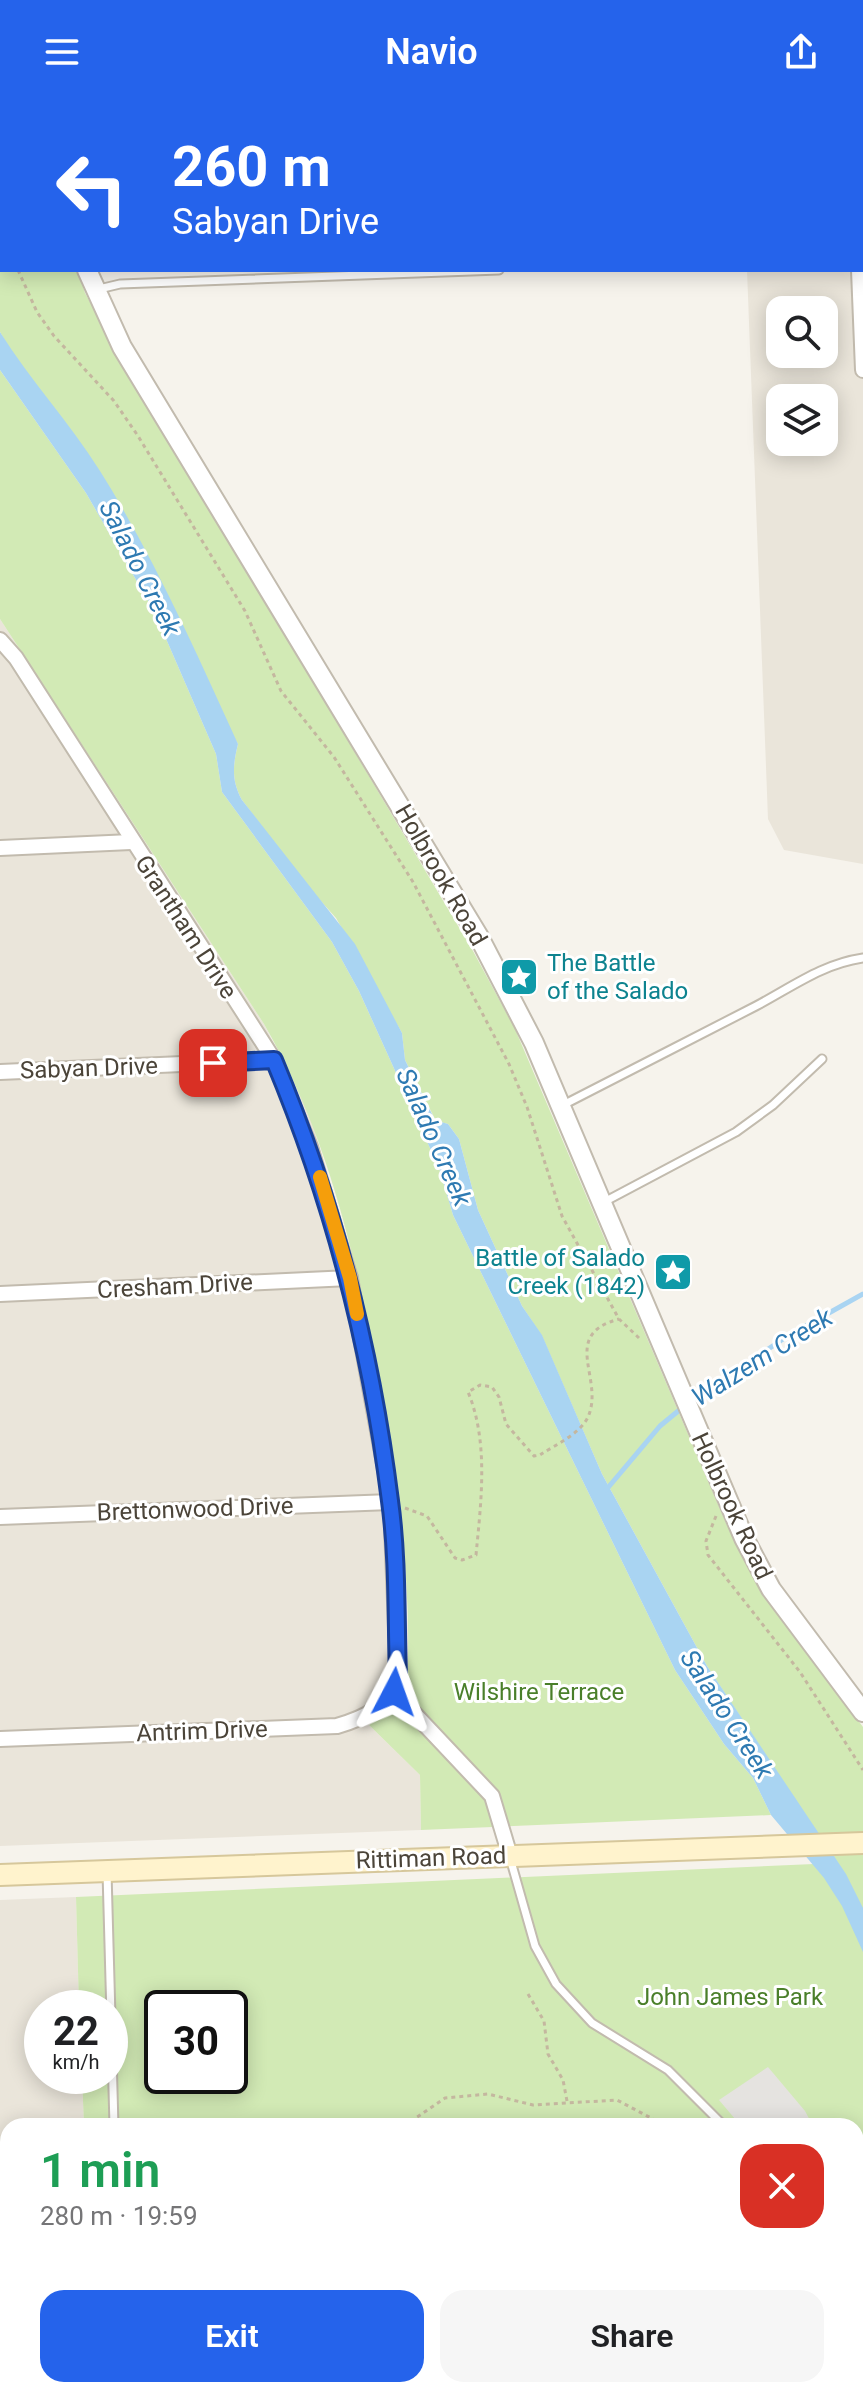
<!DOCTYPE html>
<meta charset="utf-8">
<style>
:root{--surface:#fff;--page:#f6f6f6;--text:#202124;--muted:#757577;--accent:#2563eb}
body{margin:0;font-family:Roboto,sans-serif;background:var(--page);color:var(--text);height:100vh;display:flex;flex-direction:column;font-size:30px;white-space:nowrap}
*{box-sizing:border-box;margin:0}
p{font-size:26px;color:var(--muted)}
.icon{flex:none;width:44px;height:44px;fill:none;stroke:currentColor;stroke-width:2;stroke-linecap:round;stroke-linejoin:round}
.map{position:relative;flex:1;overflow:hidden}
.drawer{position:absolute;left:0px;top:2014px;width:864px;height:280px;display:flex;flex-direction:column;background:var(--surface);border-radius:24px 24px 0 0;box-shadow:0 4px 20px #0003}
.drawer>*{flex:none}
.top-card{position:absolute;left:0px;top:0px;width:864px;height:168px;box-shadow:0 4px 20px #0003;background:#2563eb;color:#fff;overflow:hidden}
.tools{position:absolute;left:766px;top:192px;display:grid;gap:16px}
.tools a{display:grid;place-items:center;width:72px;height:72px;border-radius:16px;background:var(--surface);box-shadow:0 4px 20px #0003;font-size:40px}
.speed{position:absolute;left:24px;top:1886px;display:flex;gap:16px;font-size:40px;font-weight:700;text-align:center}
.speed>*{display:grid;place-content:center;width:104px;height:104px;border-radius:50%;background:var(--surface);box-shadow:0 4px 20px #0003;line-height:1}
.speed small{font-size:20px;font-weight:400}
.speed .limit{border:4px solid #111;border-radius:12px;background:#fff;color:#111}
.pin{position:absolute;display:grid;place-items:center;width:68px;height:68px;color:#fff;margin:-34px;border-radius:16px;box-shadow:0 4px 12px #0006}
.me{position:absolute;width:88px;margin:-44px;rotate:4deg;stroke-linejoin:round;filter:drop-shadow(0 0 6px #0008)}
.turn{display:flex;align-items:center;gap:28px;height:168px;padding:0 40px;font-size:36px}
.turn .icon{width:104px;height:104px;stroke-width:2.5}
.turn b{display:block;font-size:56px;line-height:68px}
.round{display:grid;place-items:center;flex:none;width:84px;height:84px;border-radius:24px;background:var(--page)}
.summary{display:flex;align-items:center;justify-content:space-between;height:136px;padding:0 40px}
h1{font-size:48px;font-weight:600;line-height:60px;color:#1e9e55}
.action{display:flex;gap:16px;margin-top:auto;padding:16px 40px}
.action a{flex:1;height:92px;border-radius:24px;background:var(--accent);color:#fff;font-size:32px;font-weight:600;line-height:92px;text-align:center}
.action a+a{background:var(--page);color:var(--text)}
header{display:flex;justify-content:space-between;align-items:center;height:104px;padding:0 40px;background:var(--accent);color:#fff;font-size:36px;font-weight:600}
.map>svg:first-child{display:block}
.residential{fill:#eae5da;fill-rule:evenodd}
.green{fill:#d2eab5;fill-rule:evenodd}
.parking{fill:#e5e3e0}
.water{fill:#a9d4f2}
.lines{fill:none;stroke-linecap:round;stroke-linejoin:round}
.stream{stroke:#a9d4f2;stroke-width:5}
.service-casing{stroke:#c2bbae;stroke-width:11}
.minor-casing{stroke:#c2bbae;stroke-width:18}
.tertiary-casing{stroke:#c2bbae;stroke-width:22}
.secondary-casing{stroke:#d6c79b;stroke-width:24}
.path{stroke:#c4b79f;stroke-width:3;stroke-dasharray:4 4;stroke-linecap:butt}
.service{stroke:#fff;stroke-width:7}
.minor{stroke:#fff;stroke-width:14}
.tertiary{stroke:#fff;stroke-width:18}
.secondary{stroke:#fff3cd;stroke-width:20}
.route-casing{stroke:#184099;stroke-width:20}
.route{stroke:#2563eb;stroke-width:14}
.slow{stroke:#f59e0b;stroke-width:14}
.labels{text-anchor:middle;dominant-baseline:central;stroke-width:6;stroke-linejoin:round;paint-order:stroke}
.street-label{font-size:24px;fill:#4b4439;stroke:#fff}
.culture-label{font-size:24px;fill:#0d838f;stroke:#fff;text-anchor:start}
.park-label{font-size:24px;fill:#4a7f2a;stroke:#fff}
.water-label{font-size:26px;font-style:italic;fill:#2e7ab2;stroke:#fff}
</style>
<header><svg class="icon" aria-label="menu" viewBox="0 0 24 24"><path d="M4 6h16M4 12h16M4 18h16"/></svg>Navio<svg class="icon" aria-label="share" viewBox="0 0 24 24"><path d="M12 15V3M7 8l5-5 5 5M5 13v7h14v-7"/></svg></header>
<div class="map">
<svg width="863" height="2294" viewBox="0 0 863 2294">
<rect width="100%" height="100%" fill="#f6f3ec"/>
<g class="residential">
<path d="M630,0H863V760L784,746L768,715L747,166H862V2ZM780,206H824V250H780ZM780,294H824V338H780Z"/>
<polygon points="0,515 264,920 310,1010 365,1205 397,1386 409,1538 406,1593 369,1621 420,1671 421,1726 0,1742"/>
<polygon points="76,1793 79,1904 42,1904 42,1972 82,1972 84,2022 8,2022 8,2286 93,2286 93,2294 0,2294 0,1796"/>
</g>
<g class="green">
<path d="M0,0L32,2H2V166H78L85,189L131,272L473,847L515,925L726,1419L764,1491L863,1623V2294H93V2286H856V2022H84L82,1972H110V1904H79L76,1793L837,1759L707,1562L602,1370L542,1232L522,1202L478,1106L459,1035L448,1020L436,1017L405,956L402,929L336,814L303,777L242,696C231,676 233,661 238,640L0,228ZM162,1904H230V1972H162Z"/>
<path d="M0,266L86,389L154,507L216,650L222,688L332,838L359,887L439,1064L453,1111L675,1566L724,1640L753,1674L771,1711L421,1726L420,1671L369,1621L406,1593C414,1492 399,1389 381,1290C358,1162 330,1034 264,920L0,515Z"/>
</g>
<polygon class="parking" points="768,1963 805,2007 813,2022 741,2022 719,1996"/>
<path class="water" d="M0,228C30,276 70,319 100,367C154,453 196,548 238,640C233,661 231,676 242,696L355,840L402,929L405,956L435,1016L448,1020L459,1035L478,1106L522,1202L542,1231L602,1370L707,1562L846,1770L863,1804V1848L842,1802L824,1774L771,1711L753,1674L724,1640L675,1566L453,1111L439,1064L359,887L332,838L222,688L216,650L154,507L86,389L0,266Z"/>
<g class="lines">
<g class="stream">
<polyline points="691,1297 786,1233 863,1190"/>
<polyline points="606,1386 660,1322 683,1303"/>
</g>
<g class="service-casing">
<g id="service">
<polyline points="99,185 120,180 499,166"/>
<path d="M563,1001C627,968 692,935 756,902C792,883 822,860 863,854"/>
<polyline points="604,1098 736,1028 773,1001 822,955"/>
<polyline points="510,1754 535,1842 556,1880 592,1919 668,1966 724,2022"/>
<polyline points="107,1768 114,2022"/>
<polyline points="122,2286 122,2294"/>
</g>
</g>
<g class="minor-casing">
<g id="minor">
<polyline points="750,0 751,2"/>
<polyline points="862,142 863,142"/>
<polyline points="859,166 863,266"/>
<path d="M0,536L16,554L274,956L310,1043L350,1174L391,1398L398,1573C390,1603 364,1614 337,1622L0,1635"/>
<polyline points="0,744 131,738"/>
<polyline points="0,968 274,956"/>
<polyline points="0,1190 350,1174"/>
<polyline points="0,1413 391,1398"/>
<polyline points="394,1588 492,1692 510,1752"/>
</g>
</g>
<g class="tertiary-casing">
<g id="tertiary">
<polyline points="43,0 44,2"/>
<polyline points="87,166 122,243 479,833 534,939 744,1434 771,1485 863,1608"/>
</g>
</g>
<g class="secondary-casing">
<polyline id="secondary" points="0,1771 863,1739"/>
</g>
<g class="path">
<polyline points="0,119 2,125"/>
<polyline points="18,166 37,208 54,232 114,297 138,332 245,507 281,587 334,653 413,778 509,960 527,1003 562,1112 619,1215 639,1234"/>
<path d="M405,1404L427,1412L455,1454L462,1456L476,1451C481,1398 489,1338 468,1288L480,1281L492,1283L499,1293L506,1320L534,1352L540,1351C555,1341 580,1330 588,1313C605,1275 559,1231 619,1215"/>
<polyline points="716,1412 706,1437 708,1451 800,1568 863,1666"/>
<polyline points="528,1890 544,1917 548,1950 563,1976 567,1997"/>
<polyline points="404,2022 445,1994 488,1990 533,2001 617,1996 666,2022"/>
<polyline points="856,2158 863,2156"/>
<polyline points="856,2169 863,2185"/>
<polyline points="751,2286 752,2294"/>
<polyline points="312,2294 319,2286"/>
</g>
<use href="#service" class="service"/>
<use href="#minor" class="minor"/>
<use href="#tertiary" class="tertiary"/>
<use href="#secondary" class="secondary"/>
</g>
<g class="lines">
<g class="route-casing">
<path id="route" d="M213,959L274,956C333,1097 371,1244 390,1397C398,1455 396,1515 398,1573L394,1588"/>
</g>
<use href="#route" class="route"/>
<polyline class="slow" points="320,1073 350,1174 357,1210"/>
</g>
<defs>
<g id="sight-square" transform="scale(2)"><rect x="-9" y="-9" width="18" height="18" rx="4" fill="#0f9aa8" stroke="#fff"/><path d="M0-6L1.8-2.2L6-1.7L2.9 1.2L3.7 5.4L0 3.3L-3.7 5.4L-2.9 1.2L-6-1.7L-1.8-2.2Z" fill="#fff"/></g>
</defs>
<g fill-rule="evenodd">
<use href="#sight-square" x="519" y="873"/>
<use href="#sight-square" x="673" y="1168"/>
</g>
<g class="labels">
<g class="street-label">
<text transform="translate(441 771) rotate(60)">Holbrook Road</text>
<text transform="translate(186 823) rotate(57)">Grantham Drive</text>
<text transform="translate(89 964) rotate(-2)">Sabyan Drive</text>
<text transform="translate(175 1182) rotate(-3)">Cresham Drive</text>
<text transform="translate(732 1402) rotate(65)">Holbrook Road</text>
<text transform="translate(195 1405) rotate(-2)">Brettonwood Drive</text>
<text transform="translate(202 1627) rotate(-2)">Antrim Drive</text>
<text transform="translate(431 1754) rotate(-2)">Rittiman Road</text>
</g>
<g class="culture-label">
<text x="547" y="859">The Battle<tspan x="547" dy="28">of the Salado</tspan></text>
<text x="645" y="1154" text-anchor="end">Battle of Salado<tspan x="645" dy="28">Creek (1842)</tspan></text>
</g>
<g class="park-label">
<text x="539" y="1588">Wilshire Terrace</text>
<text x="730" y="1893">John James Park</text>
</g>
<g class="water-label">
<text transform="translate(140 464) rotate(63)">Salado Creek</text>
<text transform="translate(434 1033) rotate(66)">Salado Creek</text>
<text transform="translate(762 1253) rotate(-32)">Walzem Creek</text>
<text transform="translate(727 1610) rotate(57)">Salado Creek</text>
</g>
</g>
</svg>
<div class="tools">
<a><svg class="icon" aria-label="search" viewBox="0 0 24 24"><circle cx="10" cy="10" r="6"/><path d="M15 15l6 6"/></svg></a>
<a><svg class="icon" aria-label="layers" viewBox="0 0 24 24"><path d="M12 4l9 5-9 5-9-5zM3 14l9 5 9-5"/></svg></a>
</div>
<div class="speed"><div>22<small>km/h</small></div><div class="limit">30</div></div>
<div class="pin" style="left:213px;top:959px;background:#d93025"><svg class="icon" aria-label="arrive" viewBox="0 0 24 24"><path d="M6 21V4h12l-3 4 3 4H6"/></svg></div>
<svg class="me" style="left:394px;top:1588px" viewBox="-20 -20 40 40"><path d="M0-17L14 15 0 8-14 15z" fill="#2563eb" stroke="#fff" stroke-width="4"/></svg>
<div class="top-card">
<div class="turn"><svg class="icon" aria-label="left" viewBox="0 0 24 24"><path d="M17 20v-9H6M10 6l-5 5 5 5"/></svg><div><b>260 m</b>Sabyan Drive</div></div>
</div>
<section class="drawer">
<div class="summary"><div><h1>1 min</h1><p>280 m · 19:59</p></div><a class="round" style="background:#d93025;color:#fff"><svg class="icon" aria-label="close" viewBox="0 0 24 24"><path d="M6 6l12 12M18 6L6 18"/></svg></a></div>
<div class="action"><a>Exit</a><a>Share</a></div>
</section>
</div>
